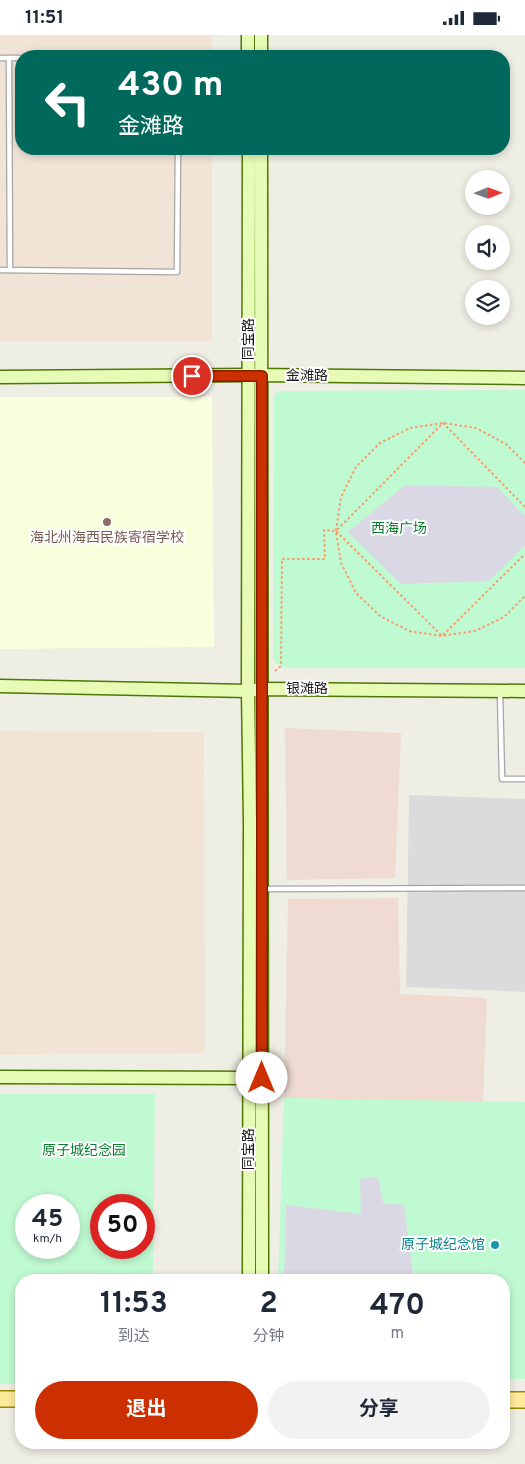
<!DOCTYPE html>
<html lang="zh">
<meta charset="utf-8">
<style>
:root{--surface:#fff;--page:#f2f2f3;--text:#1f2937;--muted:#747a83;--accent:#cc3000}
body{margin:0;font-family:Overpass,"Noto Sans SC",sans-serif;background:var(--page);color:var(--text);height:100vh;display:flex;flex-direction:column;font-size:19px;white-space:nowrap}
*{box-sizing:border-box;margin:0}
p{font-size:16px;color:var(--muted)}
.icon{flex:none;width:28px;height:28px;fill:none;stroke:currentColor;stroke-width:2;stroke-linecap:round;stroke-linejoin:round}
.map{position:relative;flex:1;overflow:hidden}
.sheet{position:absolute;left:15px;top:1239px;width:495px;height:175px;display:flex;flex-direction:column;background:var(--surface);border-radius:20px;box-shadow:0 2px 8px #0003}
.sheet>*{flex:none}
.guide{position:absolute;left:15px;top:15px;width:495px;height:105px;border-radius:20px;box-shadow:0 2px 8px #0003;background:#00695c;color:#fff;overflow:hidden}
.needle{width:32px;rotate:89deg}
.tools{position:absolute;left:465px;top:135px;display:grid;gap:10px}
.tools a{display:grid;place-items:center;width:45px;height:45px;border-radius:50%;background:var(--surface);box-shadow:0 2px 8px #0003;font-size:25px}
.speed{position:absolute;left:15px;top:1159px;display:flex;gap:10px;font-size:25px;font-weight:700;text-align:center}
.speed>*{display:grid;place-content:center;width:65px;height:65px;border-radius:50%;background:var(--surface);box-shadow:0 2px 8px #0003;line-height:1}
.speed small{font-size:12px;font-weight:400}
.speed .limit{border:8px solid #d22;background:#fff;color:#111}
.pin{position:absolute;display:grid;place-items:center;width:42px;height:42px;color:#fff;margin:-21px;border:2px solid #fff;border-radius:50%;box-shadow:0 1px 5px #0007}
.me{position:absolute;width:55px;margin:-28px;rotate:0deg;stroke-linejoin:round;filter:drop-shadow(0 0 4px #0008)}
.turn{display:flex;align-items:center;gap:18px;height:105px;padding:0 20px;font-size:22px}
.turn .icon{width:65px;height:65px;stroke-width:2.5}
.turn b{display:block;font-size:35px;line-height:42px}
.eta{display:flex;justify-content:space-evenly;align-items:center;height:85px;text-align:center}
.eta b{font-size:30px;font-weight:700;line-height:35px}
.primary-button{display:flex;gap:10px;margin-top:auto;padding:10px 20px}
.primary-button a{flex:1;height:58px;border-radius:30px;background:var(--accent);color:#fff;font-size:20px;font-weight:700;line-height:58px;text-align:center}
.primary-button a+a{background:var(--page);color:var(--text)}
.status{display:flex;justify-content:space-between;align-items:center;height:35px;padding:0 25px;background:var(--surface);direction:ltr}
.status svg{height:14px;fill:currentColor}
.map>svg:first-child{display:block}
.residential{fill:#dcdbdb}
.commercial{fill:#f0dbd2}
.education{fill:#f7ffdd}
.military{fill:#f1e4d7}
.park{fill:#c0fad2;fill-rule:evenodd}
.plaza{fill:#dbd8e5}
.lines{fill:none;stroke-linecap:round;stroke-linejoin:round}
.lane-casing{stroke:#a5a5a5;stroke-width:7}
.secondary-casing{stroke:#4f7703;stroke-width:15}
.primary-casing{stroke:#988900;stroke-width:18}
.path{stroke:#fc9a68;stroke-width:2;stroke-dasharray:2.5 2.5;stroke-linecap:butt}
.lane{stroke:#fff;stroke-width:4.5}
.secondary{stroke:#e7fbb6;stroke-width:12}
.primary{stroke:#fdea9a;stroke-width:15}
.route-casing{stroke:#851f00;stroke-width:12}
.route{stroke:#cc3000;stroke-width:9}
.education-dot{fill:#8d6e63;stroke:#fff;stroke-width:2}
.culture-dot{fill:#0f9aa8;stroke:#fff;stroke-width:2}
.labels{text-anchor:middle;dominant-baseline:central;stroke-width:4;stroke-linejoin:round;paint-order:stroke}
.street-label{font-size:14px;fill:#1e1e1e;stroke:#fff}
.park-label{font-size:14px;fill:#097f2e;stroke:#fff}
.education-label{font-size:14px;fill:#785e54;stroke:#fff}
.culture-label{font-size:14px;fill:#0d838f;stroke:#fff;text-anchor:end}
</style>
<div class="status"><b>11:51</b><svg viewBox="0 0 49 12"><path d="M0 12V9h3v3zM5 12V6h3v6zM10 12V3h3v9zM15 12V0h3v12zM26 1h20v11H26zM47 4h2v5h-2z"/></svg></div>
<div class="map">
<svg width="525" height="1429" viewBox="0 0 525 1429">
<rect width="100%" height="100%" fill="#efeee4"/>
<polygon class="residential" points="409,760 525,764 525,957 406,952"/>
<g class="commercial">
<polygon points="285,693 401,698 395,843 287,845"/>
<polygon points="398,863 400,959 487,963 483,1067 284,1063 288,864"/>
</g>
<polygon class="education" points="0,362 212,362 214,612 0,614"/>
<g class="military">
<polygon points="0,0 212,0 212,21 21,21 21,114 212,114 212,306 0,306"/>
<polygon points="0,696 204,697 205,1018 0,1020"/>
</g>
<g class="park">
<polygon points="525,355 525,633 284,633 273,626 274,361 277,356"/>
<path d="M0,1059H155L153,1245H21V1349H0ZM26,1170H69V1212H26ZM101,1170H144V1212H101Z"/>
<polygon points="284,1063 525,1067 525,1344 504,1344 504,1245 278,1245"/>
</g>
<g class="plaza">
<polygon points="405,450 497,452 525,481 525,510 489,546 401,549 348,497"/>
<polygon points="378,1142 383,1168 404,1170 414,1245 284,1245 286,1170 361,1179 360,1144"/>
</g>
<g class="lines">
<g class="lane-casing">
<g id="lane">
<polyline points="0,23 21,23"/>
<polyline points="9,23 10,235"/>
<polyline points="0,235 177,237 178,114"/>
<polyline points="500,657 502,744 525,744"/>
<polyline points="263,854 525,853"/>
</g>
</g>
<g class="secondary-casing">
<g id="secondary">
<polyline points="248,0 248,21"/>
<polyline points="261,0 261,21"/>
<polyline points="249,114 248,656 250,787 249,1245"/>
<polyline points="261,114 262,1245"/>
<polyline points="0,342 249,340 525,343"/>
<polyline points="0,651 248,656 262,654 525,656"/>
<polyline points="0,1042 257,1043"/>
</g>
</g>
<g class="primary-casing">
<g id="primary">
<polyline points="0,1364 21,1364"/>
<polyline points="504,1365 525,1365"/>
</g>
</g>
<g class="path">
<polyline points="525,428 506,409 476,393 443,388 410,393 380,408 356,432 341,462 336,496 341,528 356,558 380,581 409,596 442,601 475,596 504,582 525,561"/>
<polyline points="525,472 443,388 336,496 442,601 525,519"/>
<polyline points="275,636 281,631 282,524 325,524 324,495 336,496"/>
</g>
<use href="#lane" class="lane"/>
<use href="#secondary" class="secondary"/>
<use href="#primary" class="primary"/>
</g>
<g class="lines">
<g class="route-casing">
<polyline id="route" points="192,341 262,341 262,1043"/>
</g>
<use href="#route" class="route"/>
</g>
<circle class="education-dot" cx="107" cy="487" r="5"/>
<circle class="culture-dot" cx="495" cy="1210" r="5"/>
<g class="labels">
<g class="street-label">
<text transform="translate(249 304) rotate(-90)">同宝路</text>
<text x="307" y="341">金滩路</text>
<text x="307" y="654">银滩路</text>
<text transform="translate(249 1114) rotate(-90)">同宝路</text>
</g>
<g class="park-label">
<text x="399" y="494">西海广场</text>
<text x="84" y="1116">原子城纪念园</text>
</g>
<g class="education-label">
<text x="107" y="503">海北州海西民族寄宿学校</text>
</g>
<g class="culture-label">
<text x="485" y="1210">原子城纪念馆</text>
</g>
</g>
</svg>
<div class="tools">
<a><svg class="needle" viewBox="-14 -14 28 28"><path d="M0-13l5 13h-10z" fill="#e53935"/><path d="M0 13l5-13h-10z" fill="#747a83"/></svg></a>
<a><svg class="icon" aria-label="sound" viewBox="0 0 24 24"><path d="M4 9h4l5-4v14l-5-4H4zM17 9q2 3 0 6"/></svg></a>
<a><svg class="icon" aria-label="layers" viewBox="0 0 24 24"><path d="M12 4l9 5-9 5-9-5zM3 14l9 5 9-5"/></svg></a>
</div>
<div class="speed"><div>45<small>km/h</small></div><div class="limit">50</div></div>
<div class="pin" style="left:192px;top:341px;background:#d93025"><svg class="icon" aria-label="arrive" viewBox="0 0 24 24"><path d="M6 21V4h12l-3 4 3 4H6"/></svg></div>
<svg class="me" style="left:262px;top:1043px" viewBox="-20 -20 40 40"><circle r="19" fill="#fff"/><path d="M0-13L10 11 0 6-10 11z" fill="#cc3000"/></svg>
<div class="guide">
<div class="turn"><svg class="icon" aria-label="left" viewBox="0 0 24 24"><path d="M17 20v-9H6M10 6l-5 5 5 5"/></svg><div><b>430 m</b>金滩路</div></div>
</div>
<section class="sheet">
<div class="eta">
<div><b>11:53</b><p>到达</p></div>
<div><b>2</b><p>分钟</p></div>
<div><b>470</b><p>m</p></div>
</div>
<div class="primary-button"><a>退出</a><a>分享</a></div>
</section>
</div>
